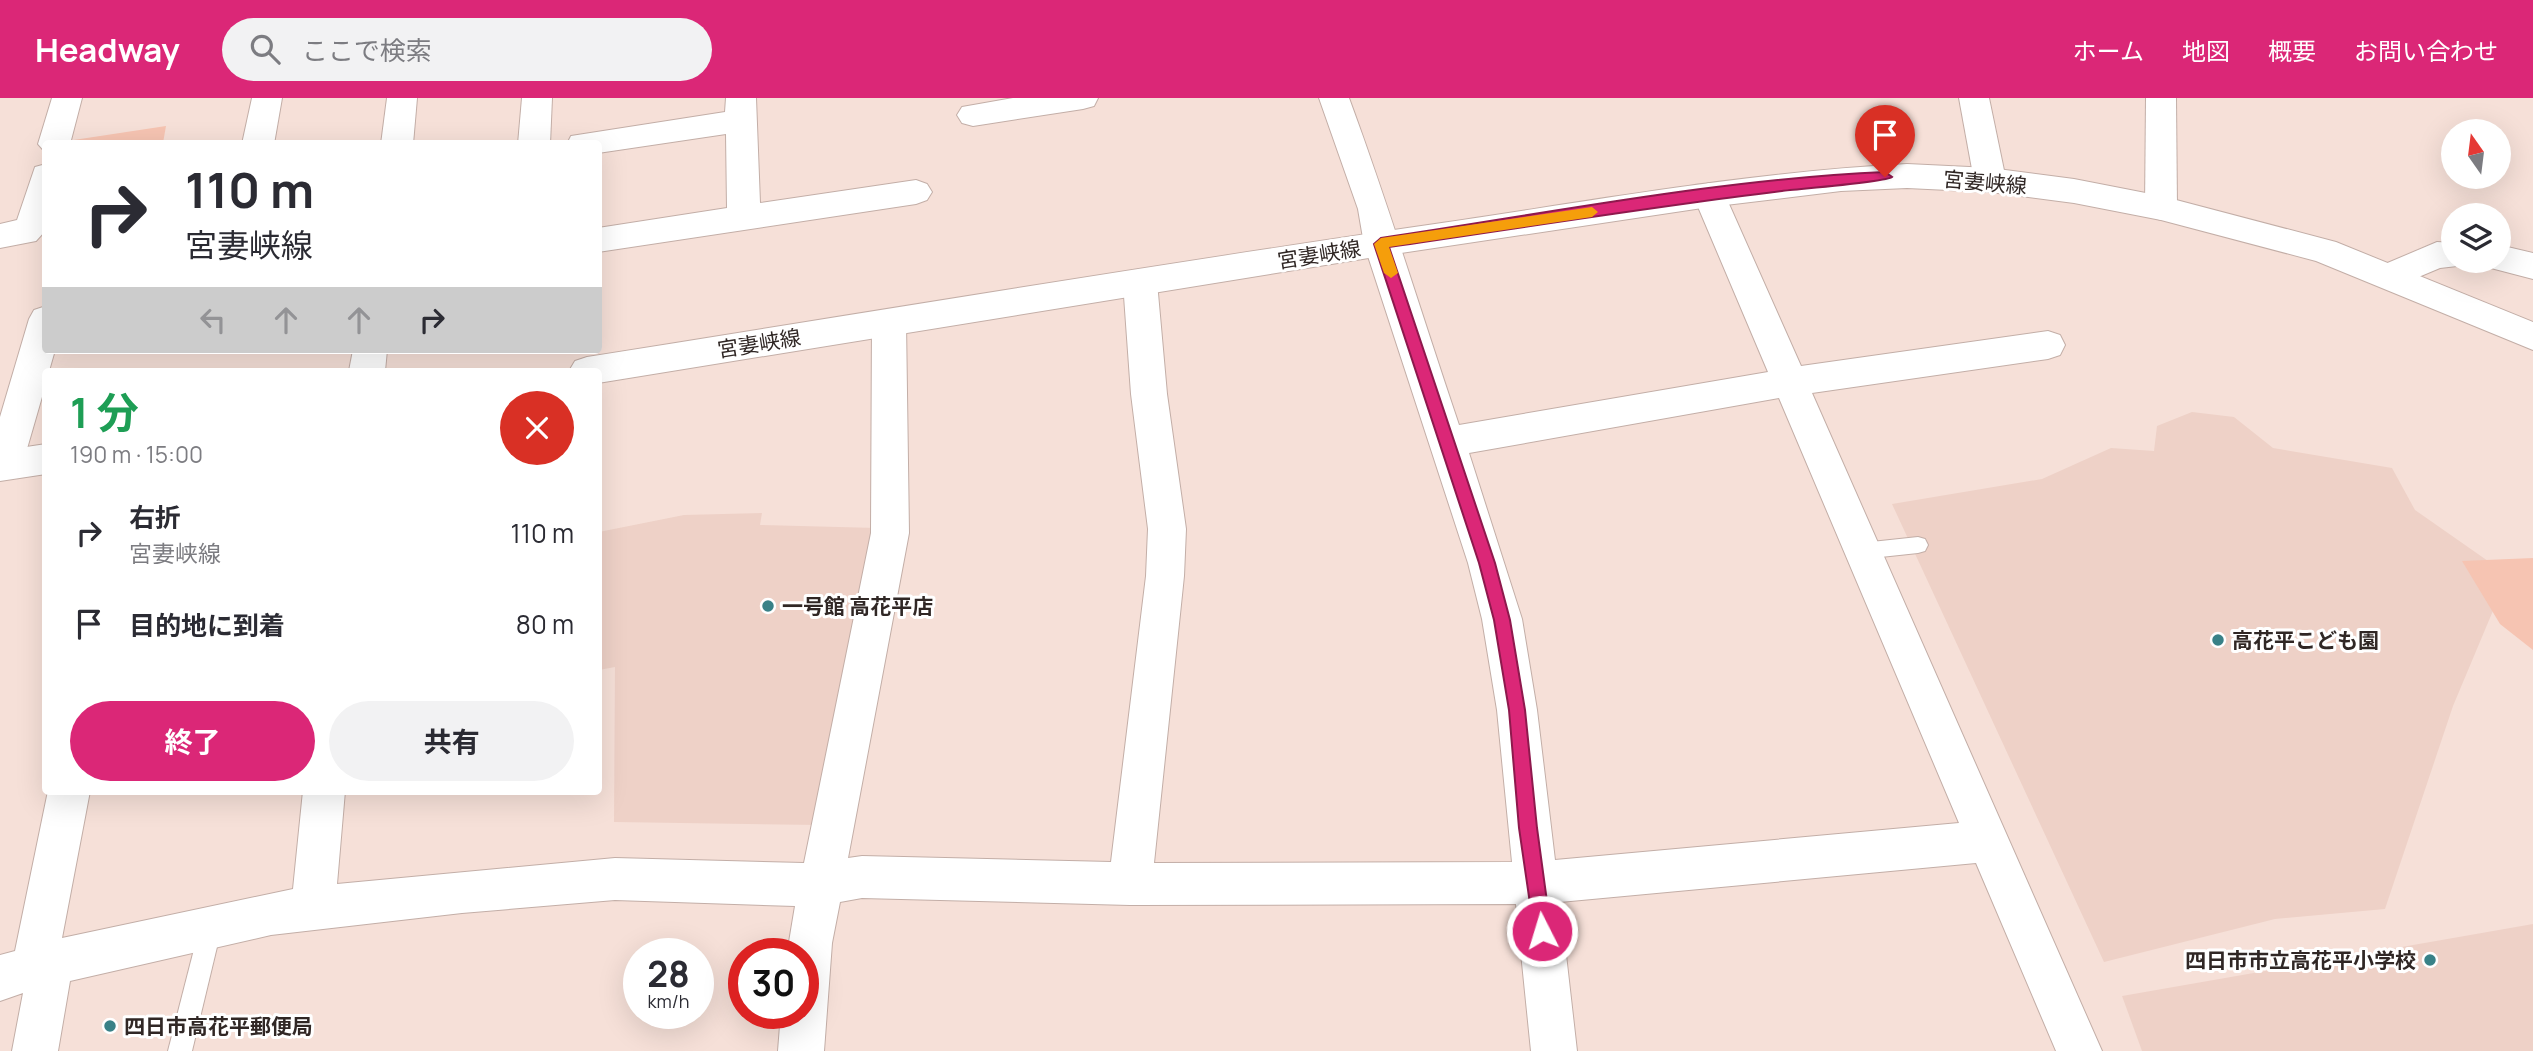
<!DOCTYPE html>
<html lang="ja">
<meta charset="utf-8">
<style>
:root{--surface:#fff;--page:#f2f2f3;--text:#2b2b33;--muted:#7c7c81;--accent:#db2777}
body{margin:0;font-family:Manrope,"Noto Sans JP",sans-serif;background:var(--page);color:var(--text);height:100vh;display:flex;flex-direction:column;font-size:26px;white-space:nowrap}
*{box-sizing:border-box;margin:0}
p{font-size:23px;color:var(--muted)}
.icon{flex:none;width:38px;height:38px;fill:none;stroke:currentColor;stroke-width:2;stroke-linecap:round;stroke-linejoin:round}
.map{position:relative;flex:1;overflow:hidden}
.details{position:absolute;left:42px;top:270px;width:560px;height:427px;display:flex;flex-direction:column;background:var(--surface);border-radius:7px;box-shadow:0 7px 28px #0002}
.details>*{flex:none}
.banner{position:absolute;left:42px;top:42px;width:560px;height:214px;border-radius:7px;box-shadow:0 7px 28px #0002;background:#fff;color:var(--text);overflow:hidden}
.needle{width:46px;rotate:346deg}
.tools{position:absolute;left:2441px;top:21px;display:grid;gap:14px}
.tools a{display:grid;place-items:center;width:70px;height:70px;border-radius:50%;background:var(--surface);box-shadow:0 7px 28px #0002;font-size:35px}
.speed{position:absolute;left:623px;top:840px;display:flex;gap:14px;font-size:35px;font-weight:700;text-align:center}
.speed>*{display:grid;place-content:center;width:91px;height:91px;border-radius:50%;background:var(--surface);box-shadow:0 7px 28px #0002;line-height:1}
.speed small{font-size:18px;font-weight:400}
.speed .limit{border:10px solid #d22;background:#fff;color:#111}
.pin{position:absolute;display:grid;place-items:center;width:60px;height:60px;color:#fff;margin:-72px -30px;border-radius:50% 50% 50% 0;rotate:-45deg;box-shadow:0 0 7px #0007}
.pin .icon{rotate:45deg}
.me{position:absolute;width:77px;margin:-38px;rotate:355deg;stroke-linejoin:round;filter:drop-shadow(0 0 5px #0008)}
.turn{display:flex;align-items:center;gap:24px;height:147px;padding:0 28px;font-size:32px}
.turn .icon{width:91px;height:91px;stroke-width:2.5}
.turn b{display:block;font-size:49px;line-height:60px}
.lanes{display:flex;align-items:center;height:66px;padding:0 28px;background:#0003;justify-content:center;gap:35px;direction:ltr}
.lanes .off{opacity:.35}
.round{display:grid;place-items:center;flex:none;width:74px;height:74px;border-radius:37px;background:var(--page)}
.headline{display:flex;align-items:center;justify-content:space-between;height:119px;padding:0 28px}
h1{font-size:42px;font-weight:700;line-height:52px;color:#1e9e55}
.primary-button{display:flex;gap:14px;margin-top:auto;padding:14px 28px}
.primary-button a{flex:1;height:80px;border-radius:42px;background:var(--accent);color:#fff;font-size:28px;font-weight:700;line-height:80px;text-align:center}
.primary-button a+a{background:var(--page);color:var(--text)}
ul{padding:0;list-style:none}
li{display:flex;align-items:center;gap:21px;height:91px;padding:0 28px}
li div{flex:1}
li b{display:block;font-size:26px}
li em{font-style:normal}
header{display:flex;align-items:center;gap:42px;box-sizing:border-box;height:98px;padding:0 35px;background:var(--accent);color:#fff}
header strong{font-size:33px}
nav{display:flex;gap:38px;margin-inline-start:auto;font-size:24px}
.search{width:490px;height:63px;background:var(--page);display:flex;align-items:center;gap:18px;box-sizing:border-box;padding:0 24px;border-radius:38px;color:var(--muted);font-size:26px}
.map>svg:first-child{display:block}
.built{fill:#eed1c7}
.green{fill:#f6c4b2}
.lines{fill:none;stroke-linecap:round;stroke-linejoin:round}
.lane-casing{stroke:#c3aea7;stroke-width:2}
.street-casing{stroke:#c3aea7;stroke-width:2}
.primary-casing{stroke:#c3aea7;stroke-width:2}
.lane{fill:#fff;fill-rule:evenodd}
.street{fill:#fff;fill-rule:evenodd}
.primary{fill:#fff;fill-rule:evenodd}
.route{fill:#db2777;stroke:#8e194d;stroke-width:2}
.slow{fill:#f59e0b}
.poi-dot{fill:#398187;stroke:#fff;stroke-width:2.5}
.labels{text-anchor:middle;dominant-baseline:central;stroke-width:6;stroke-linejoin:round;paint-order:stroke}
.street-label{font-size:21px;fill:#302725;stroke:#fff}
.poi-label{font-size:21px;font-weight:bold;fill:#302725;stroke:#fff;text-anchor:start}
</style>
<header>
<strong>Headway</strong>
<div class="search"><svg class="icon" aria-label="search" viewBox="0 0 24 24"><circle cx="10" cy="10" r="6"/><path d="M15 15l6 6"/></svg>ここで検索</div>
<nav><a>ホーム</a><a>地図</a><a>概要</a><a>お問い合わせ</a></nav>
</header>
<div class="map">
<svg width="2533" height="953" viewBox="0 0 2533 953">
<rect width="100%" height="100%" fill="#f6e0d8"/>
<g class="built">
<polygon points="2192,314 2234,319 2273,350 2392,370 2415,412 2508,477 2453,608 2385,811 2275,821 2104,864 1892,406 2042,381 2111,350 2154,353 2157,328"/>
<polygon points="762,415 760,427 877,430 819,727 614,724 615,569 599,572 599,434 684,417"/>
<polygon points="2533,826 2533,953 2142,953 2122,898"/>
</g>
<g class="green">
<polygon points="166,28 163,45 66,46 67,43"/>
<polygon points="2533,460 2533,552 2500,526 2462,463"/>
</g>
<g class="lines">
<g class="lane-casing">
<g id="lane">
<polygon points="1918,439 1925,441 1928,447 1925,453 1918,455 1862,461 1855,459 1852,453 1855,447 1862,445"/>
<polygon points="211,817 219,820 222,828 192,953 168,953 200,828 203,820"/>
</g>
</g>
<g class="street-casing">
<g id="street">
<polygon points="52,0 82,0 70,46 46,46 46,55 38,46"/>
<polygon points="252,0 282,0 274,46 242,46"/>
<polygon points="387,0 417,0 413,46 381,46"/>
<polygon points="522,0 552,0 550,46 518,46"/>
<polygon points="726,0 756,0 760,105 916,82 927,86 932,94 927,102 916,106 598,154 598,130 727,110 726,36 598,55 598,46 567,46 571,38 725,14"/>
<polygon points="1013,0 1098,0 1094,8 1083,11 973,28 962,25 957,17 962,9"/>
<path d="M1319,0H1349C1389,108 1422,218 1459,327L1768,274L1693,97L1698,89L1709,85L1720,89L1725,97L1801,268L2048,233L2060,237L2065,247L2060,257L2048,261L1812,295L2102,953H2056L1976,765L1560,804L1577,953H1531L1516,806L1130,807L862,800L840,804L832,845L824,953H778L781,915H803V856H787L795,808L615,802L462,815L271,837L70,883L58,953H12L23,895L0,903V857L15,853L48,693H90L62,840L293,791L303,693H345L337,786L615,760L804,765L871,435L872,224L877,215L889,211L901,215L906,224L909,435L848,760L862,758L1111,764L1146,478L1148,431L1131,296L1123,184L1128,175L1140,171L1152,175L1157,184L1167,296L1186,431L1184,478L1154,765L1512,764L1497,612L1482,521L1468,465L1364,146L1358,111ZM1779,300L1959,725L1555,762L1537,612L1522,521L1469,355Z"/>
<polygon points="1959,0 1989,0 2006,82 2001,90 1990,94 1979,90 1974,82"/>
<polygon points="2146,0 2176,0 2177,110 2173,118 2161,122 2149,118 2145,110"/>
<polygon points="46,66 46,132 36,143 0,150 0,126 17,122 35,69"/>
<polygon points="2437,144 2454,145 2454,163 2468,163 2466,167 2440,170 2390,191 2378,187 2373,178 2378,169"/>
<polygon points="2499,147 2533,155 2533,181 2487,169 2484,163 2499,163"/>
<polygon points="46,208 46,252 55,252 49,273 46,273 46,285 22,368 17,379 0,382 0,319 29,221 34,212"/>
<polygon points="353,252 387,252 385,273 349,273"/>
</g>
</g>
<g class="primary-casing">
<g id="primary">
<path d="M1907,66L1990,70L2074,81L2161,98L2336,144L2533,224V252L2316,163L2161,122L2074,105L1990,94L1907,90L1841,93L1709,109L1381,158L598,285V273H569L575,263L587,259C870,214 1152,167 1435,126C1592,103 1749,74 1907,66Z"/>
<polygon points="46,346 46,376 0,383 0,353"/>
</g>
</g>
<use href="#lane" class="lane"/>
<use href="#street" class="street"/>
<use href="#primary" class="primary"/>
</g>
<path class="route" d="M1885,74L1892,79C1887,84 1797,91 1782,93C1650,109 1520,130 1389,149L1495,465L1510,522L1525,612L1537,730L1551,833L1548,840L1542,842L1535,840L1519,730L1509,612L1494,522L1479,465L1374,146L1381,140C1545,116 1720,81 1885,74Z"/>
<polygon class="slow" points="1592,109 1598,114 1592,119 1389,149 1398,175 1391,180 1384,175 1374,146 1381,140"/>
<g class="poi-dot">
<circle cx="768" cy="508" r="7"/>
<circle cx="2218" cy="542" r="7"/>
<circle cx="2430" cy="862" r="7"/>
<circle cx="110" cy="928" r="7"/>
</g>
<g class="labels">
<g class="street-label">
<text transform="translate(1985 84) rotate(5)">宮妻峡線</text>
<text transform="translate(1319 156) rotate(-9)">宮妻峡線</text>
<text transform="translate(759 245) rotate(-9)">宮妻峡線</text>
</g>
<g class="poi-label">
<text x="782" y="508">一号館 高花平店</text>
<text x="2232" y="542">高花平こども園</text>
<text x="2416" y="862" text-anchor="end">四日市市立高花平小学校</text>
<text x="124" y="928">四日市高花平郵便局</text>
</g>
</g>
</svg>
<div class="tools">
<a><svg class="needle" viewBox="-14 -14 28 28"><path d="M0-13l5 13h-10z" fill="#e53935"/><path d="M0 13l5-13h-10z" fill="#7c7c81"/></svg></a>
<a><svg class="icon" aria-label="layers" viewBox="0 0 24 24"><path d="M12 4l9 5-9 5-9-5zM3 14l9 5 9-5"/></svg></a>
</div>
<div class="speed"><div>28<small>km/h</small></div><div class="limit">30</div></div>
<div class="pin" style="left:1885px;top:79px;background:#d93025"><svg class="icon" aria-label="arrive" viewBox="0 0 24 24"><path d="M6 21V4h12l-3 4 3 4H6"/></svg></div>
<svg class="me" style="left:1542px;top:833px" viewBox="-20 -20 40 40"><circle r="17" fill="#db2777" stroke="#fff" stroke-width="3"/><path d="M0-11L8 9 0 5-8 9z" fill="#fff"/></svg>
<div class="banner">
<div class="turn"><svg class="icon" aria-label="right" viewBox="0 0 24 24"><path d="M7 20v-9h11M14 6l5 5-5 5"/></svg><div><b>110 m</b>宮妻峡線</div></div>
<div class="lanes"><svg class="icon off" aria-label="left" viewBox="0 0 24 24"><path d="M17 20v-9H6M10 6l-5 5 5 5"/></svg><svg class="icon off" aria-label="ahead" viewBox="0 0 24 24"><path d="M12 20V5M6 11l6-6 6 6"/></svg><svg class="icon off" aria-label="ahead" viewBox="0 0 24 24"><path d="M12 20V5M6 11l6-6 6 6"/></svg><svg class="icon" aria-label="right" viewBox="0 0 24 24"><path d="M7 20v-9h11M14 6l5 5-5 5"/></svg></div>
</div>
<section class="details">
<div class="headline"><div><h1>1 分</h1><p>190 m · 15:00</p></div><a class="round" style="background:#d93025;color:#fff"><svg class="icon" aria-label="close" viewBox="0 0 24 24"><path d="M6 6l12 12M18 6L6 18"/></svg></a></div>
<ul>
<li><svg class="icon" aria-label="right" viewBox="0 0 24 24"><path d="M7 20v-9h11M14 6l5 5-5 5"/></svg><div><b>右折</b><p>宮妻峡線</p></div><em>110 m</em></li>
<li><svg class="icon" aria-label="arrive" viewBox="0 0 24 24"><path d="M6 21V4h12l-3 4 3 4H6"/></svg><div><b>目的地に到着</b></div><em>80 m</em></li>
</ul>
<div class="primary-button"><a>終了</a><a>共有</a></div>
</section>
</div>
